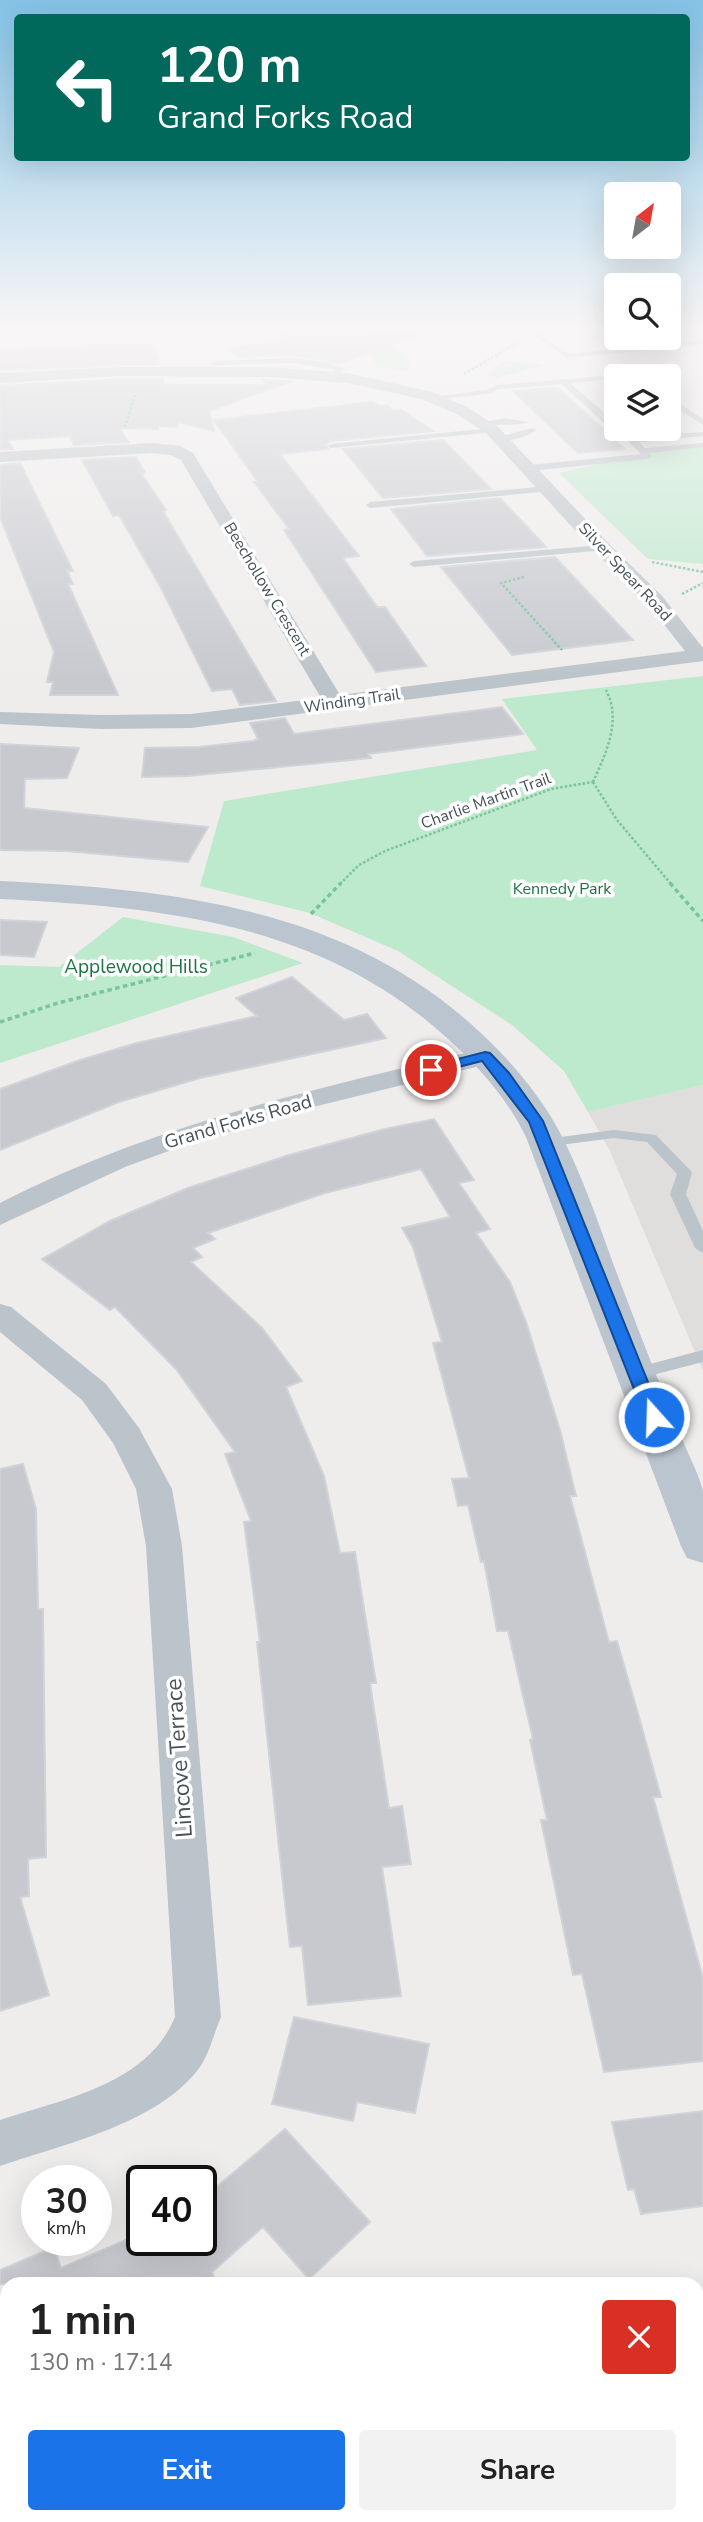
<!DOCTYPE html>
<meta charset="utf-8">
<style>
:root{--surface:#fff;--page:#f2f2f2;--text:#222;--muted:#767676;--accent:#1a73e8}
body{margin:0;font-family:"Nunito Sans",sans-serif;background:var(--page);color:var(--text);height:100vh;display:flex;flex-direction:column;font-size:26px;white-space:nowrap}
*{box-sizing:border-box;margin:0}
p{font-size:23px;color:var(--muted)}
.icon{flex:none;width:38px;height:38px;fill:none;stroke:currentColor;stroke-width:2;stroke-linecap:round;stroke-linejoin:round}
.map{position:relative;flex:1;overflow:hidden}
.details{position:absolute;left:0px;top:2277px;width:704px;height:247px;display:flex;flex-direction:column;background:var(--surface);border-radius:21px 21px 0 0;box-shadow:0 7px 28px #0002}
.details>*{flex:none}
.top-card{position:absolute;left:14px;top:14px;width:676px;height:147px;border-radius:7px;box-shadow:0 7px 28px #0002;background:#00695c;color:#fff;overflow:hidden}
.needle{width:46px;rotate:31deg}
.controls{position:absolute;left:604px;top:182px;display:grid;gap:14px}
.controls a{display:grid;place-items:center;width:77px;height:77px;border-radius:7px;background:var(--surface);box-shadow:0 7px 28px #0002;font-size:35px}
.speed{position:absolute;left:21px;top:2165px;display:flex;gap:14px;font-size:35px;font-weight:700;text-align:center}
.speed>*{display:grid;place-content:center;width:91px;height:91px;border-radius:50%;background:var(--surface);box-shadow:0 7px 28px #0002;line-height:1}
.speed small{font-size:18px;font-weight:400}
.speed .limit{border:4px solid #111;border-radius:10px;background:#fff;color:#111}
.pin{position:absolute;display:grid;place-items:center;width:60px;height:60px;color:#fff;margin:-30px;border:4px solid #fff;border-radius:50%;box-shadow:0 2px 7px #0007}
.me{position:absolute;width:77px;margin:-38px;rotate:340deg;stroke-linejoin:round;filter:drop-shadow(0 0 5px #0008)}
.turn{display:flex;align-items:center;gap:24px;height:147px;padding:0 28px;font-size:32px}
.turn .icon{width:91px;height:91px;stroke-width:2.5}
.turn b{display:block;font-size:49px;line-height:60px}
.round{display:grid;place-items:center;flex:none;width:74px;height:74px;border-radius:7px;background:var(--page)}
.summary{display:flex;align-items:center;justify-content:space-between;height:119px;padding:0 28px}
h1{font-size:42px;font-weight:700;line-height:52px}
.button{display:flex;gap:14px;margin-top:auto;padding:14px 28px}
.button a{flex:1;height:80px;border-radius:7px;background:var(--accent);color:#fff;font-size:28px;font-weight:700;line-height:80px;text-align:center}
.button a+a{background:var(--page);color:var(--text)}
.map>svg:first-child{display:block}
.education{fill:#e0dddd}
.green{fill:#bde9cc}
.building{fill:#c7c9cf;stroke:#d0d3d7;stroke-width:2}
.lines{fill:none;stroke-linecap:round;stroke-linejoin:round}
.path-far1{stroke:#79c49b;stroke-width:2.5;stroke-dasharray:2.5 2;stroke-linecap:butt}
.path{stroke:#79c49b;stroke-width:3.5;stroke-dasharray:4.5 3.5;stroke-linecap:butt}
.lane{fill:#bbc4ca;fill-rule:evenodd}
.street{fill:#bbc4ca;fill-rule:evenodd}
.secondary{fill:#bbc5cf;fill-rule:evenodd}
.route{fill:#1a73e8;stroke:#114b97;stroke-width:2}
.labels{text-anchor:middle;dominant-baseline:central;stroke-width:7;stroke-linejoin:round;paint-order:stroke}
.far-street-label{font-size:16px;fill:#465057;stroke:#fff}
.far-park-label{font-size:16px;fill:#1e7143;stroke:#fff}
.park-label{font-size:19px;fill:#1e7143;stroke:#fff}
.street-label{font-size:19px;fill:#465057;stroke:#fff}
.near-street-label{font-size:23px;fill:#465057;stroke:#fff}
</style>
<div class="map">
<svg width="703" height="2522" viewBox="0 0 703 2522">
<rect width="100%" height="100%" fill="#efecec"/>
<polygon class="education" points="703,1085 703,1371 609,1149 588,1112"/>
<g class="green">
<polygon points="336,328 369,328 409,359 410,370 399,371 374,363 371,355 339,342 341,331"/>
<polygon points="504,361 543,365 497,378 487,375"/>
<polygon points="703,445 703,564 648,559 559,473 665,448"/>
<polygon points="703,676 703,1085 588,1112 564,1071 512,1025 398,951 310,913 200,886 224,801 537,750 502,699"/>
<polygon points="123,917 233,937 303,963 0,1063 0,965 59,967"/>
</g>
<g class="building">
<polygon points="292,328 326,328 422,334 339,364 293,355 238,357 228,349 279,341 287,329"/>
<polygon points="154,344 159,364 0,370 0,350"/>
<polygon points="120,379 163,379 164,385 269,385 263,380 292,381 209,411 214,431 179,422 177,427 159,426 158,429 120,428 128,442 74,445 70,436 8,440 13,449 0,449 0,386"/>
<polygon points="553,388 558,388 625,449 578,453 513,391"/>
<polygon points="372,402 380,406 387,405 393,410 400,409 433,431 331,441 325,445 328,449 280,454 359,556 343,558 377,607 385,607 426,666 376,672 284,530 289,529 254,482 258,482 214,420"/>
<polygon points="443,440 491,489 383,498 343,449"/>
<polygon points="136,457 145,473 141,473 166,510 163,511 276,701 240,705 232,689 212,691 160,586 119,515 113,516 82,460"/>
<polygon points="20,463 73,571 67,571 73,584 68,584 118,695 50,695 53,682 47,682 54,652 0,517 0,465"/>
<polygon points="500,498 546,547 427,556 391,509"/>
<polygon points="555,557 633,640 512,655 441,567"/>
<polygon points="502,707 523,734 368,754 371,758 188,776 142,777 145,748 199,747 253,741 258,739 250,723 285,718 294,734"/>
<polygon points="0,744 79,748 67,778 25,779 24,808 208,827 188,862 66,851 0,850"/>
<polygon points="0,920 47,922 34,957 0,955"/>
<polygon points="292,977 344,1020 367,1014 386,1038 200,1078 119,1102 0,1150 0,1089 80,1060 137,1043 257,1016 236,998"/>
<polygon points="434,1119 474,1180 459,1183 490,1229 476,1233 510,1282 526,1322 560,1430 576,1496 570,1496 609,1642 617,1641 639,1717 661,1797 653,1797 703,1978 703,2061 604,2072 582,1974 573,1975 541,1820 547,1820 530,1740 533,1739 508,1631 497,1631 484,1561 481,1562 468,1505 458,1506 452,1479 469,1478 433,1343 442,1342 413,1247 402,1228 450,1217 421,1169 325,1193 208,1233 215,1239 193,1248 202,1257 191,1262 262,1328 302,1381 286,1387 324,1476 340,1553 355,1552 376,1683 370,1683 389,1808 402,1806 411,1864 382,1867 401,1996 308,2005 302,1946 290,1947 284,1894 257,1642 260,1642 244,1522 251,1521 225,1454 235,1452 176,1369 115,1307 110,1310 42,1259 110,1221 188,1188 289,1155 385,1129"/>
<polygon points="23,1464 36,1509 38,1609 43,1609 46,1857 28,1859 29,1896 20,1897 49,1995 0,2011 0,1469"/>
<polygon points="294,2017 429,2044 415,2113 357,2102 353,2121 272,2104"/>
<polygon points="703,2111 703,2206 641,2214 634,2189 628,2190 612,2122"/>
<polygon points="285,2129 370,2222 309,2279 263,2227 212,2272 217,2284 0,2284 0,2270 54,2247 61,2268 130,2238 136,2254 168,2240 201,2240 201,2200"/>
</g>
<g class="lines">
<g class="path-far1">
<polyline points="464,374 517,343"/>
<polyline points="125,427 136,392"/>
<polyline points="652,562 703,572"/>
<polyline points="524,577 501,583 562,650"/>
<polyline points="682,594 703,583"/>
<polyline points="593,782 617,820 671,884"/>
<path d="M593,782C606,753 622,720 606,690"/>
<polyline points="340,884 359,865 385,851 551,789 593,782"/>
</g>
<g class="path">
<polyline points="670,883 703,921"/>
<polyline points="311,914 341,883"/>
<polyline points="0,1022 58,1003 255,953"/>
</g>
<g class="lane">
<polygon points="522,328 531,328 568,354 703,340 703,344 567,358"/>
<polygon points="293,358 324,362 344,369 334,379 330,377 335,370 293,363 214,365 210,363 214,361"/>
<polygon points="616,375 619,376 616,376 616,379 570,383 616,423 616,427 608,427 562,384 500,389 487,394 430,400 426,398 485,390 498,385"/>
<polygon points="668,396 703,419 703,425 668,402"/>
<path d="M505,418L528,422C522,425 485,426 479,423Z"/>
<polygon points="492,428 496,430 495,432 331,448 327,446 331,444"/>
<path d="M532,428L536,430C526,438 507,443 496,438Z"/>
<polygon points="703,432 703,436 639,442 645,448 703,443 703,447 650,453 652,456 648,459 529,471 525,468 529,465 641,454 629,442 629,438"/>
<polygon points="549,486 553,489 552,491 370,508 366,505 370,502"/>
<polygon points="602,545 607,548 605,550 414,567 409,564 414,561"/>
<polygon points="614,1130 656,1135 690,1170 692,1173 686,1194 703,1231 703,1253 695,1248 670,1194 677,1174 647,1142 614,1138 545,1147 538,1143 545,1139"/>
<polygon points="703,1350 703,1362 637,1379 629,1373 631,1369"/>
</g>
<g class="street">
<polygon points="120,367 268,367 348,373 432,392 467,407 498,427 609,544 662,596 703,648 703,661 191,728 101,729 0,724 0,712 101,715 191,714 321,698 181,460 170,455 152,453 0,462 0,452 152,443 180,446 193,453 340,695 685,651 648,604 595,552 486,433 455,413 421,399 348,383 268,377 120,376 0,383 0,373"/>
<path d="M486,1048L496,1050L500,1056L496,1062L309,1108L185,1145L125,1167L0,1225V1203C153,1124 320,1088 486,1048Z"/>
<path d="M0,1304L11,1307L106,1384L139,1428L172,1489L182,1546L221,2017C214,2033 210,2052 200,2067C158,2124 64,2144 0,2166V2120C63,2099 147,2085 175,2017L146,1546L136,1489L113,1443L82,1400L0,1332Z"/>
</g>
<path class="secondary" d="M0,881C169,889 340,907 471,1024C500,1050 527,1079 548,1112C581,1164 604,1242 627,1300C644,1345 662,1390 680,1434C687,1452 698,1472 703,1491C703,1512 703,1540 703,1563L687,1558L681,1546L526,1137C507,1098 479,1067 447,1038C321,923 163,907 0,899Z"/>
</g>
<linearGradient id="sky" x2="0" y2="1"><stop stop-color="#84c2e6"/><stop offset="0.48" stop-color="#f8f6f6"/><stop offset="1" stop-color="#f8f6f6" stop-opacity="0"/></linearGradient>
<rect width="703" height="681" fill="url(#sky)"/>
<polygon class="route" points="485,1052 490,1053 509,1073 543,1121 662,1417 660,1421 654,1423 645,1417 529,1122 482,1061 431,1074 424,1070 426,1067"/>
<g class="labels">
<g class="far-street-label">
<text transform="translate(625 572) rotate(47)">Silver Spear Road</text>
<text transform="translate(267 589) rotate(59)">Beechollow Crescent</text>
<text transform="translate(352 701) rotate(-8)">Winding Trail</text>
<text transform="translate(486 801) rotate(-20)">Charlie Martin Trail</text>
</g>
<g class="far-park-label">
<text x="562" y="889">Kennedy Park</text>
</g>
<g class="park-label">
<text x="136" y="967">Applewood Hills</text>
</g>
<g class="street-label">
<text transform="translate(238 1122) rotate(-16)">Grand Forks Road</text>
</g>
<g class="near-street-label">
<text transform="translate(179 1758) rotate(-94)">Lincove Terrace</text>
</g>
</g>
</svg>
<div class="controls">
<a><svg class="needle" viewBox="-14 -14 28 28"><path d="M0-13l5 13h-10z" fill="#e53935"/><path d="M0 13l5-13h-10z" fill="#767676"/></svg></a>
<a><svg class="icon" aria-label="search" viewBox="0 0 24 24"><circle cx="10" cy="10" r="6"/><path d="M15 15l6 6"/></svg></a>
<a><svg class="icon" aria-label="layers" viewBox="0 0 24 24"><path d="M12 4l9 5-9 5-9-5zM3 14l9 5 9-5"/></svg></a>
</div>
<div class="speed"><div>30<small>km/h</small></div><div class="limit">40</div></div>
<div class="pin" style="left:431px;top:1070px;background:#d93025"><svg class="icon" aria-label="arrive" viewBox="0 0 24 24"><path d="M6 21V4h12l-3 4 3 4H6"/></svg></div>
<svg class="me" style="left:654px;top:1417px" viewBox="-20 -20 40 40"><circle r="17" fill="#1a73e8" stroke="#fff" stroke-width="3"/><path d="M0-11L8 9 0 5-8 9z" fill="#fff"/></svg>
<div class="top-card">
<div class="turn"><svg class="icon" aria-label="left" viewBox="0 0 24 24"><path d="M17 20v-9H6M10 6l-5 5 5 5"/></svg><div><b>120 m</b>Grand Forks Road</div></div>
</div>
<section class="details">
<div class="summary"><div><h1>1 min</h1><p>130 m · 17:14</p></div><a class="round" style="background:#d93025;color:#fff"><svg class="icon" aria-label="close" viewBox="0 0 24 24"><path d="M6 6l12 12M18 6L6 18"/></svg></a></div>
<div class="button"><a>Exit</a><a>Share</a></div>
</section>
</div>
